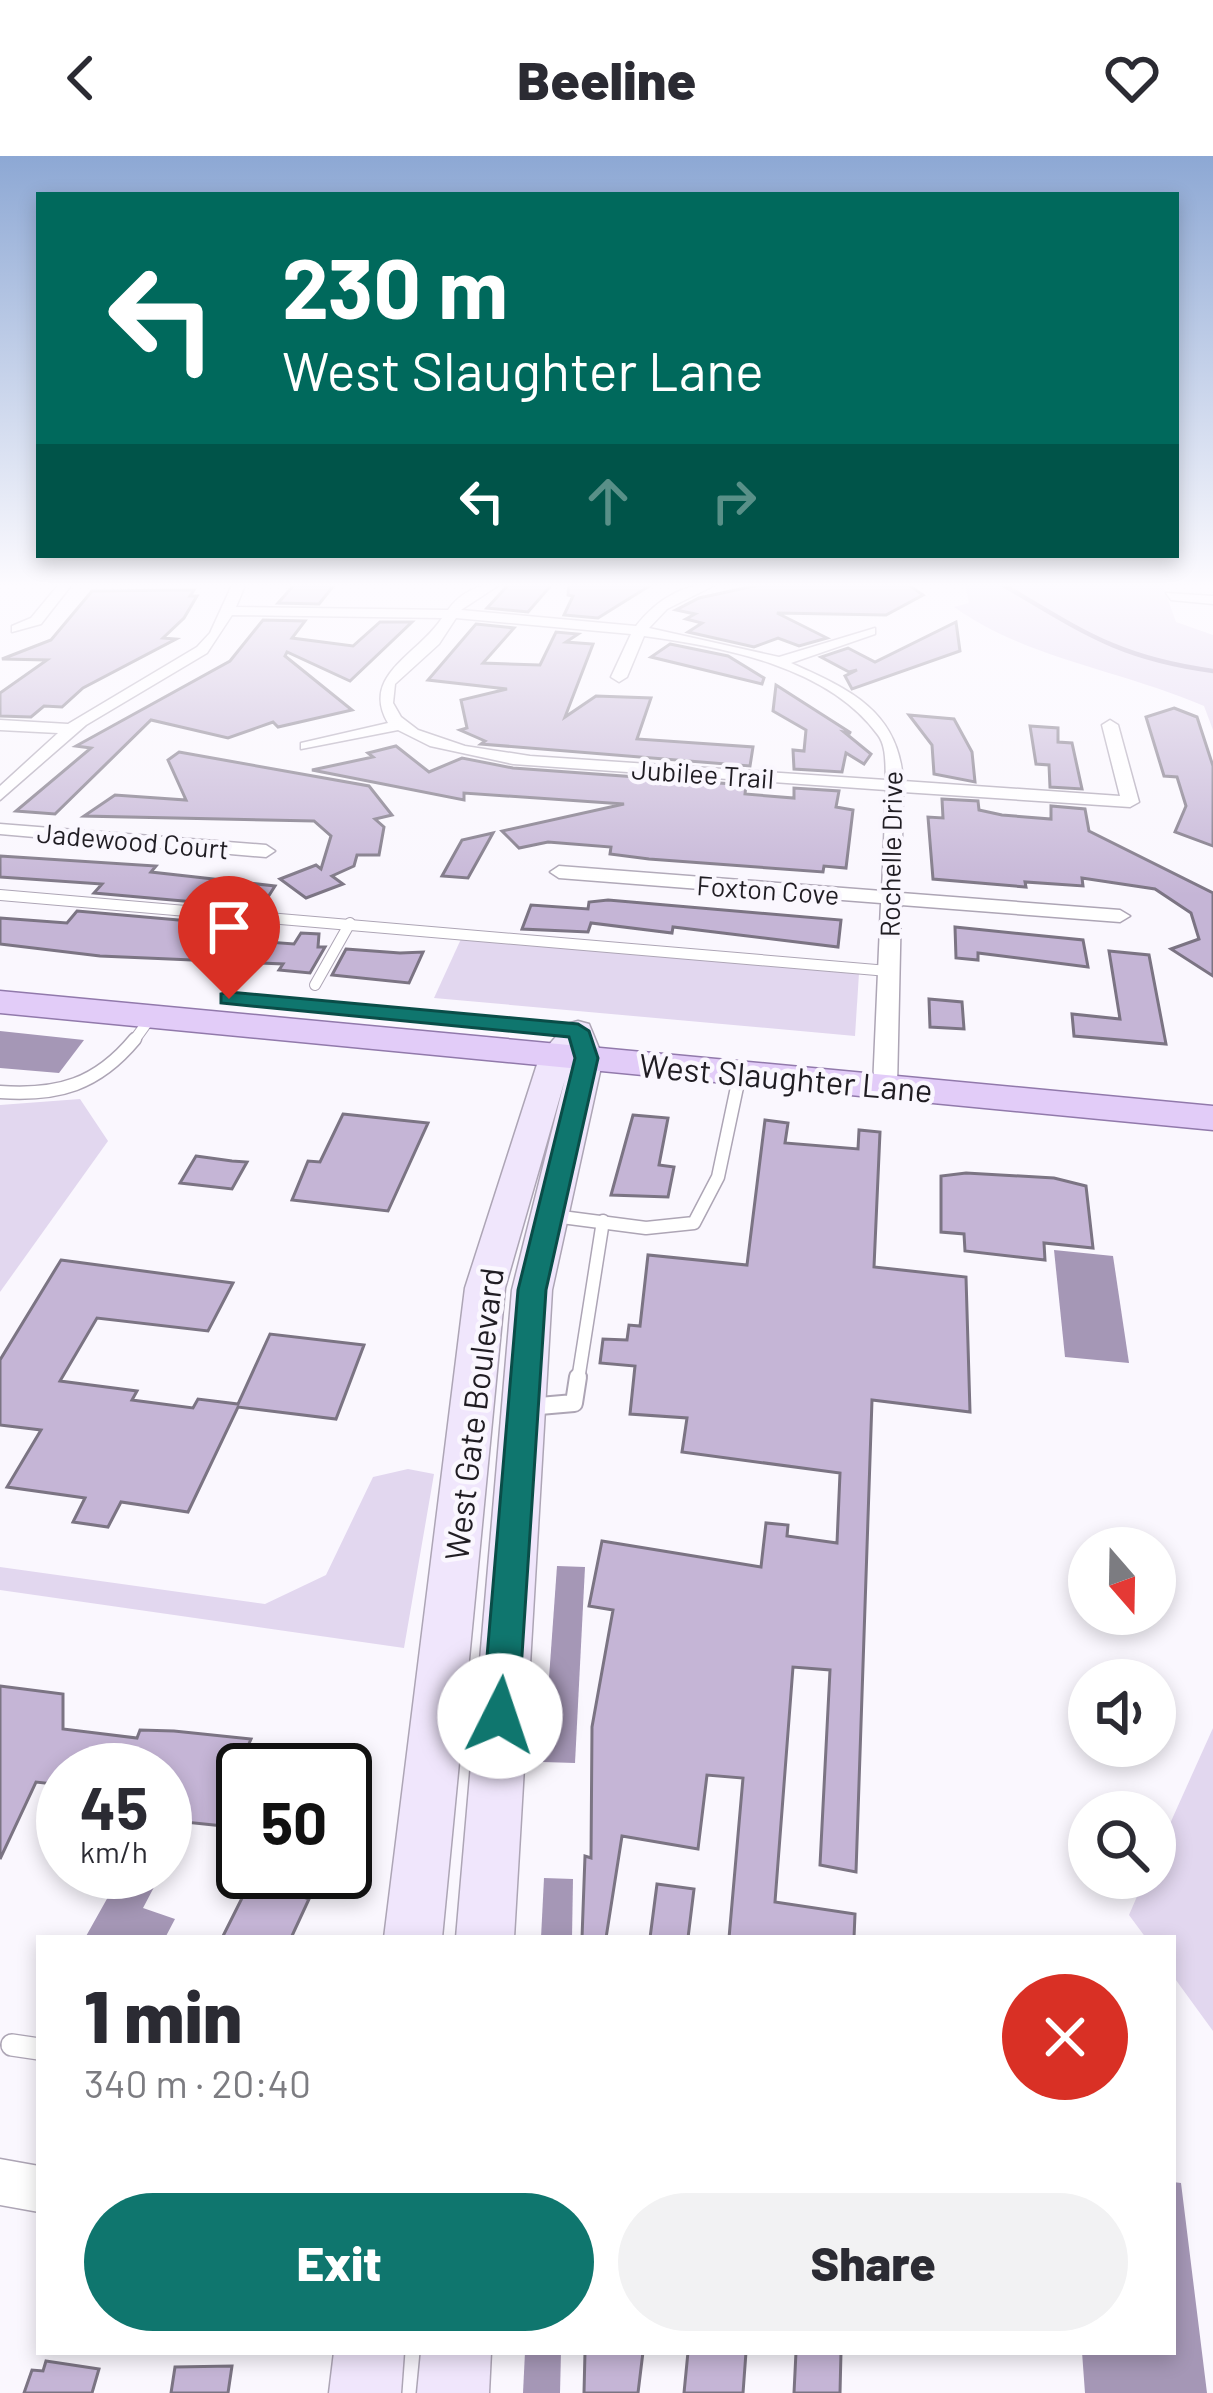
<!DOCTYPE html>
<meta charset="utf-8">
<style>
:root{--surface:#fff;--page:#f2f2f3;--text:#2b2b33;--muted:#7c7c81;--accent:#0f766e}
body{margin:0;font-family:Barlow,sans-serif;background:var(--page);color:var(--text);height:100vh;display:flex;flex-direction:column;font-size:45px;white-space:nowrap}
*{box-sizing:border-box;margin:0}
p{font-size:39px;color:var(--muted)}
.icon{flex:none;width:66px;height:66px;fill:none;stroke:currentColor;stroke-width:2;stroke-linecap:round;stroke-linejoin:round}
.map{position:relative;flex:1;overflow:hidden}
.side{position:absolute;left:36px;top:1779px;width:1140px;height:420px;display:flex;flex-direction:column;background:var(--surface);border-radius:0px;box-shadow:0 6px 18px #0003}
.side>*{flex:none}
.banner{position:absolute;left:36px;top:36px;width:1143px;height:366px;border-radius:0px;box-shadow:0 6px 18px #0003;background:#00695c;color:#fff;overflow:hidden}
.needle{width:78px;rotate:160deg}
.controls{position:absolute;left:1068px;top:1371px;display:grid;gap:24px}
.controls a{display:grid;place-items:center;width:108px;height:108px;border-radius:50%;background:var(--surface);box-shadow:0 6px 18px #0003;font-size:60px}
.speed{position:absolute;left:36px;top:1587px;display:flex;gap:24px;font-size:60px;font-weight:700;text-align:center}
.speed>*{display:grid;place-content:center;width:156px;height:156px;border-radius:50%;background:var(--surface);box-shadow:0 6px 18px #0003;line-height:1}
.speed small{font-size:30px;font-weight:400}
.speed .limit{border:6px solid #111;border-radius:18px;background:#fff;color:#111}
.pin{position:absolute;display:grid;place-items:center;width:102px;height:102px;color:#fff;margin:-123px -51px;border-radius:50% 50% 50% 0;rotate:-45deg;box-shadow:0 0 12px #0007}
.pin .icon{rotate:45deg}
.me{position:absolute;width:132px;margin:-66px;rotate:4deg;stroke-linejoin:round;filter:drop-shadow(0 0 9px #0008)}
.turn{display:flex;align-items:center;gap:42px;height:252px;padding:0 48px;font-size:54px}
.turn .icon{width:156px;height:156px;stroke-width:2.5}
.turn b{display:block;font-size:84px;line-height:102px}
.lanes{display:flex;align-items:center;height:114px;padding:0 48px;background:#0003;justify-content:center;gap:60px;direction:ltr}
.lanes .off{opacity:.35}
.round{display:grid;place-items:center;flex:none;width:126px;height:126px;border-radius:63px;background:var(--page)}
.overview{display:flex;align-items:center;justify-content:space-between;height:204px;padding:0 48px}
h1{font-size:72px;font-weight:800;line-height:90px}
.cta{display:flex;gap:24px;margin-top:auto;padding:24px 48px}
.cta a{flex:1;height:138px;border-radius:72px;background:var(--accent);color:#fff;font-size:48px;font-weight:800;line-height:138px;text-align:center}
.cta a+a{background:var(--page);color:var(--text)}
header{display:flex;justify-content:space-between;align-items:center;height:156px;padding:0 48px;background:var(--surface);font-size:54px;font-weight:800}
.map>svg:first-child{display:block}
.green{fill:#e2d7ef}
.water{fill:#a597b6}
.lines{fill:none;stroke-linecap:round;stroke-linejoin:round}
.stream{stroke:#a597b6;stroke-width:4.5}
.building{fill:#c5b5d6;stroke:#7b7483;stroke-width:3}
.service-far3-casing{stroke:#ada5b5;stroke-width:12}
.service-far2-casing{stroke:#ada5b5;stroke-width:15}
.service-far1-casing{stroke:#ada5b5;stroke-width:20}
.service-casing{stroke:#ada5b5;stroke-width:24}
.minor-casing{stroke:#ada5b5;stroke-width:3}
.secondary-casing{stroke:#ada5b5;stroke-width:3}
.primary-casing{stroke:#9179ab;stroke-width:3}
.service-far3{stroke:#fff;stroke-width:10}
.service-far2{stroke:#fff;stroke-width:12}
.service-far1{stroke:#fff;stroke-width:16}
.service{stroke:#fff;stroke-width:21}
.minor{fill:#fff;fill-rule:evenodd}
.secondary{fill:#f0e6fc;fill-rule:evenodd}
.primary{fill:#e2ccf8;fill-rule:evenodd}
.route{fill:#0f766e;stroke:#0a4d48;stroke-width:3}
.labels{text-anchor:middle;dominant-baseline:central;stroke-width:9;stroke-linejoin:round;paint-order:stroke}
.far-street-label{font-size:27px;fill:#201d23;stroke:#faf7fe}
.street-label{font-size:33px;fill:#201d23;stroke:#faf7fe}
</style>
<header><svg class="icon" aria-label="back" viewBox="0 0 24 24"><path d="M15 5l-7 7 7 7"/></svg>Beeline<svg class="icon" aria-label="heart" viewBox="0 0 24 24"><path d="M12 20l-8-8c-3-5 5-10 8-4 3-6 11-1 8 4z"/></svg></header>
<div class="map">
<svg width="1213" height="2237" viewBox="0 0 1213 2237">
<rect width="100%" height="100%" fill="#faf7fe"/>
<g class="green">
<path d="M965,427H1162L1176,466L1213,479V574L1204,550C1121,514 1027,503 954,451L969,447Z"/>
<polygon points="461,783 859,817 855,880 434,842"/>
<polygon points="80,943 108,985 0,1136 0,949"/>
<polygon points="408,1313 434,1318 404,1492 0,1434 0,1411 265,1448 326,1419 373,1321"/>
<polygon points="1213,1572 1213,1875 1173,1820 1173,1782 1146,1782 1129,1759 1145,1722 1155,1722 1155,1701"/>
</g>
<g class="water">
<polygon points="0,875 84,884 59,917 0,912"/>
<polygon points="1054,1094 1113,1100 1129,1207 1065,1201"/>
<polygon points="557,1410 585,1411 575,1607 543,1606"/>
<polygon points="122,1716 162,1716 143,1752 175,1763 165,1782 85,1782"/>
<polygon points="544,1722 573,1723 572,1782 541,1782"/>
<polygon points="1173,2026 1181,2027 1207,2237 1085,2237 1082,2196 1173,2196"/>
<polygon points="525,2196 561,2196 560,2237 523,2237"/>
</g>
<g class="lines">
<path class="stream" d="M1000,427C1082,475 1117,502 1213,515"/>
</g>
<g class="building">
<polygon points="510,427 553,427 528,456 487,452"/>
<polygon points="569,427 654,427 598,462 564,459 573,440 568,439"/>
<polygon points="768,427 906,427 923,439 886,459 777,457 827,482 799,490 778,482 754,491 688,476 702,467 686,463 695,458 676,454 699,442"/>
<polygon points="335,428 319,448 278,447 294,429"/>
<polygon points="194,434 190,440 197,440 184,462 163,482 176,483 83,532 62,551 44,550 31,561 0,560 0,537 47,504 2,503 51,484 92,435"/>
<polygon points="263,464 305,465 292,482 353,490 380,466 412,466 350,525 287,496 285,500 352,554 278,571 273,566 228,582 151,564 55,658 16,655 91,592 76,590 230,505"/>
<polygon points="956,466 960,495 852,533 845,520 857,514 849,516 821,501 848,492 875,506"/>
<polygon points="476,468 514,472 483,507 540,509 556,476 578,478 566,486 593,488 565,561 596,540 651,542 637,583 753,591 750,610 481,588 485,585 460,574 467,572 461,544 507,533 428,524"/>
<polygon points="670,488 728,500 764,522 762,528 651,501"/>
<polygon points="776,529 851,577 844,576 871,598 864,608 846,597 842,616 794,613 793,594 804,595 806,574 773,555"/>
<polygon points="1174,552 1197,561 1213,610 1213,690 1175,676 1186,650 1177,621 1164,620 1146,561"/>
<polygon points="909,559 954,563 972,596 975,626 934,618 932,589"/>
<polygon points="1030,570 1058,572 1058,586 1072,587 1082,633 1050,631 1049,609 1036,608"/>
<polygon points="396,590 429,616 462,602 513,612 746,629 745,638 794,642 794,632 839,635 836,651 853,654 846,712 824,710 823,716 649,703 610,698 611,691 548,686 519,692 502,675 624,648 464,637 464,644 312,614 373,601 368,597"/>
<polygon points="179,596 369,630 392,659 375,663 384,671 379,699 357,699 354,710 332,720 343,728 306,742 280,723 316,709 321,713 331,680 314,665 84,660 115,639 186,644 168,604"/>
<polygon points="942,643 978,645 979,654 1002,659 1051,663 1051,650 1085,653 1089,675 1213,737 1213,820 1171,793 1199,783 1191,757 1155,733 1082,722 1083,730 1025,726 1026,731 933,723 928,661 943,662"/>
<polygon points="493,677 468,722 442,720 462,684"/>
<polygon points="0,700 156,710 151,716 275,730 261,752 94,737 102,728 0,721"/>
<polygon points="608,744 841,764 838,791 673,771 672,777 591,767 588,776 522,773 531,749 588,753 589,746"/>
<polygon points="77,755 235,769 230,771 248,772 240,784 294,788 301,777 319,778 318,791 325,791 310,817 279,814 283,808 100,800 0,788 0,762 67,767"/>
<polygon points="955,771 1083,784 1088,811 978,797 978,804 956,802"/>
<polygon points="346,793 400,797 423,796 409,827 332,819"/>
<polygon points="1109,795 1149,799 1166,888 1074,880 1072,858 1120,863"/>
<polygon points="929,843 962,846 964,873 930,871"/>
<polygon points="343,958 428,967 388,1055 292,1044 308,1005 320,1006"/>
<polygon points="633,959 668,962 659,1009 674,1011 668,1041 611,1039"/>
<polygon points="765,964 788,967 785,987 858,993 859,974 880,976 874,1111 966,1121 970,1256 872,1244 856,1716 820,1709 830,1514 793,1511 775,1746 855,1758 854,1782 729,1782 743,1622 707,1619 698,1693 622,1680 606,1782 582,1782 585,1700 591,1702 592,1571 613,1454 589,1450 602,1385 761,1411 766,1367 788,1369 787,1380 837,1387 840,1317 682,1296 687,1262 630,1258 635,1210 600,1207 603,1183 627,1184 629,1169 640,1170 648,1099 747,1109"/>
<polygon points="196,1000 232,1005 247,1006 232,1033 180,1027"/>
<polygon points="966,1017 1054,1022 1086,1030 1093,1092 1044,1087 1045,1104 965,1095 964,1078 941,1076 941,1020"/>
<polygon points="61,1104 233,1127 208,1175 97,1162 60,1225 137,1235 132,1244 193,1252 198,1243 238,1248 270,1178 364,1189 336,1263 238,1251 188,1356 121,1346 108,1371 73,1366 85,1342 7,1331 41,1274 0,1269 0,1204"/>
<polygon points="0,1530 63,1538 63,1573 137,1582 140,1574 174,1575 251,1583 248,1590 280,1594 272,1614 243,1614 243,1672 165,1664 165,1614 63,1614 63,1629 36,1626 0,1703"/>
<polygon points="270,1716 302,1716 292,1737 309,1743 291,1782 222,1782 250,1726 263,1730"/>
<polygon points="657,1728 694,1733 688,1782 650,1782"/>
<polygon points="585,2196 643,2196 638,2237 584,2237"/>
<polygon points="688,2196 746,2196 743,2237 684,2237"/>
<polygon points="796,2196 841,2196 840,2237 794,2237"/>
<polygon points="46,2205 99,2213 92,2237 24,2237 32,2214 43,2215"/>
<polygon points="232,2210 228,2237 171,2237 175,2211"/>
</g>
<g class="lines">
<g class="service-far3-casing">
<g id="service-far3">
<polyline points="0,739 888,815"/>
<polyline points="315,829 350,767"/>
<polyline points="133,886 151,861"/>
</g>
</g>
<g class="service-far2-casing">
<g id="service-far2">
<path d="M0,936C58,940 97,929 135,883"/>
<polyline points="554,1060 646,1072 694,1067 718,1021 740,917"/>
<polyline points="578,1224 603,1065"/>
</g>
</g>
<g class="service-far1-casing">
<polyline id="service-far1" points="528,1251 574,1247 578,1221"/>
</g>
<g class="service-casing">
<polyline id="service" points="12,1889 39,1893"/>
</g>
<g class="minor-casing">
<g id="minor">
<polygon points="60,427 73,427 41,468 12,476 12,470 31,462"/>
<path d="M233,427H246L236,451L448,454C460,436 482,427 502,427L461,454L636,470C657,443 685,427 719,427L667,453L649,472L779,501L875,472V478L791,507C849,533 899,555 903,625L1120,640L1102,569L1110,564L1118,569L1139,646L1130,651L903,636L901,737L1120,754L1130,760L1120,766L901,749L897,931L885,938L877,936L873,931L881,747L559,722L550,716L559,710L882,735L886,634L513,608L430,590L398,574L301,593V587L388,567C360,519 418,499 442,462L232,459L207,497L86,569L0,644V630L58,577L0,574V564L68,568L197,491L210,477ZM456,462L631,478L611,521L619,526L627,521L644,480C723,491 828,510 878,579C887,591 885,610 886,624L530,600L465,590L418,574L401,561L393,547L395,528L439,488Z"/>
<polygon points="1166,437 1213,440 1213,448 1171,444"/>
<polygon points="0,668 266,689 275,695 266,701 0,678"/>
<polygon points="0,2003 39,2010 39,2056 0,2049"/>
</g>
</g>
<g class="secondary-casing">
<g id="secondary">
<polygon points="578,865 589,868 603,902 552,1134 514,1782 456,1782 512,1134 565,923 505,1132 442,1782 384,1782 465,1132 540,899 567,868"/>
<polygon points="334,2196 404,2196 401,2237 329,2237"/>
<polygon points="421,2196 491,2196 489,2237 417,2237"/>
</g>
</g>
<g class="primary-casing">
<polygon id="primary" points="0,835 1213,950 1213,974 0,857"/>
</g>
<use href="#service-far3" class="service-far3"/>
<use href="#service-far2" class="service-far2"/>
<use href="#service-far1" class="service-far1"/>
<use href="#service" class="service"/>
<use href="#minor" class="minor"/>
<use href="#secondary" class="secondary"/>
<use href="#primary" class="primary"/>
</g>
<linearGradient id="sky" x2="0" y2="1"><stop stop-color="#8da8d4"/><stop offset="0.58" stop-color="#fdfbff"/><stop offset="1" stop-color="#fdfbff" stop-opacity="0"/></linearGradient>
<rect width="1213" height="740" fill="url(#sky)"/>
<polygon class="route" points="229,836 578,868 589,875 598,902 546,1134 518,1560 513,1572 500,1577 487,1572 482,1560 518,1134 575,902 569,881 221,847 221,838"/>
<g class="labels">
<g class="far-street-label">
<text transform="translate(703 617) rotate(4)">Jubilee Trail</text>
<text transform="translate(133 684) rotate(5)">Jadewood Court</text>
<text transform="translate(890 698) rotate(-89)">Rochelle Drive</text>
<text transform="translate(768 733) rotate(4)">Foxton Cove</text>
</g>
<g class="street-label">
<text transform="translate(786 921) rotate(5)">West Slaughter Lane</text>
<text transform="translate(473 1258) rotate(-83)">West Gate Boulevard</text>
</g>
</g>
</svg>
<div class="controls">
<a><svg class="needle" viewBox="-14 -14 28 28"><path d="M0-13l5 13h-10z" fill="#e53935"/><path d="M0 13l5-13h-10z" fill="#7c7c81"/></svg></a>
<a><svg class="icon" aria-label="sound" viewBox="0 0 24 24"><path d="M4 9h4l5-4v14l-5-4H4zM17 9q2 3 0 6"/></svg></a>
<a><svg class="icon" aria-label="search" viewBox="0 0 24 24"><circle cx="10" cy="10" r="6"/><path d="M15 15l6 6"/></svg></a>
</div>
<div class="speed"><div>45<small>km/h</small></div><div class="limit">50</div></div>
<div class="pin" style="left:229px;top:843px;background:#d93025"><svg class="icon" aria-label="arrive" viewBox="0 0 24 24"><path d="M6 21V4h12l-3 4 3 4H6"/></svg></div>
<svg class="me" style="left:500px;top:1560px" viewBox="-20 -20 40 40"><circle r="19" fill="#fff"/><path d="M0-13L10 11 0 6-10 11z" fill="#0f766e"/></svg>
<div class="banner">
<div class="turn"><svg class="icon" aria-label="left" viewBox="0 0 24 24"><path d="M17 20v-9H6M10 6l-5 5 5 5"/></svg><div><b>230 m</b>West Slaughter Lane</div></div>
<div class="lanes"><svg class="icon" aria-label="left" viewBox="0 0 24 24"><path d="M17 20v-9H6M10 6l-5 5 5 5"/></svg><svg class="icon off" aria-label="ahead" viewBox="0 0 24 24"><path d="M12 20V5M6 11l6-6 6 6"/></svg><svg class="icon off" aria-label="right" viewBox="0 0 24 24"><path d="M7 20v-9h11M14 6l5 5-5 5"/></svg></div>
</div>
<section class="side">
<div class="overview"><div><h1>1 min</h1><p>340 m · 20:40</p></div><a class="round" style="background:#d93025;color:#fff"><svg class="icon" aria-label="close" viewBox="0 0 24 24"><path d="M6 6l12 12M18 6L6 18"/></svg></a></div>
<div class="cta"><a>Exit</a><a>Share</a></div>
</section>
</div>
